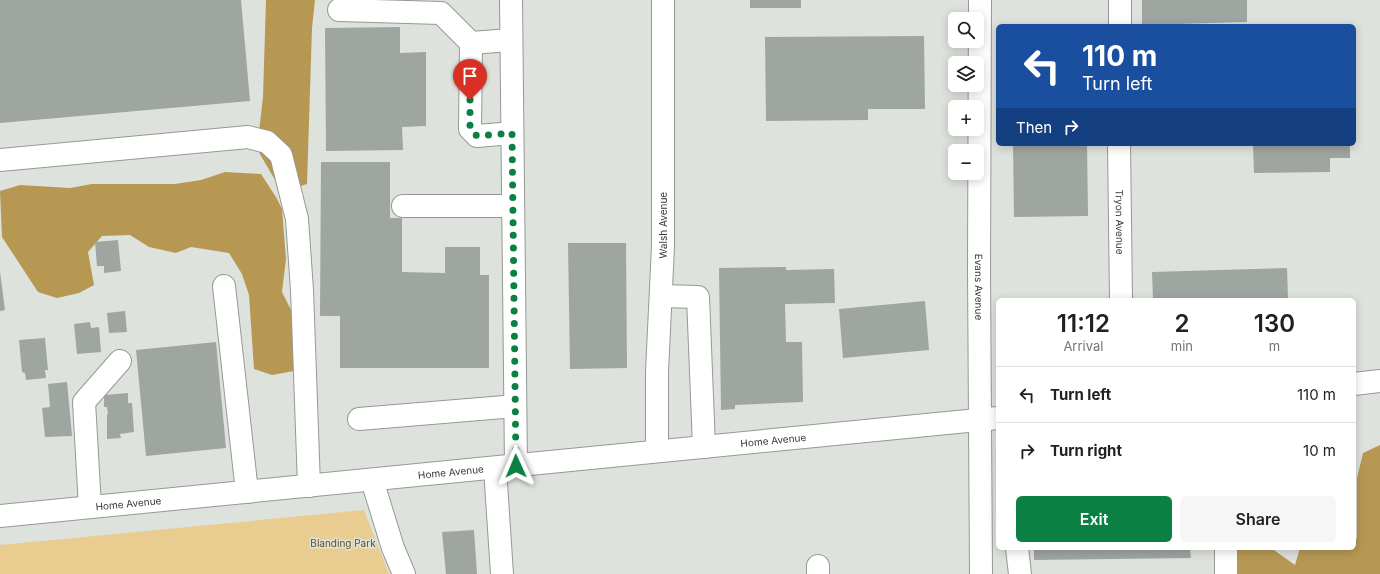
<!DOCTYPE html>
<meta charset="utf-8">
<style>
:root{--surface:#fff;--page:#f6f6f6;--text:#202124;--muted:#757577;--line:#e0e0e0;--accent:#0b8043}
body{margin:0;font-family:Inter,sans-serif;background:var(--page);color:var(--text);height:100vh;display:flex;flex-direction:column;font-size:15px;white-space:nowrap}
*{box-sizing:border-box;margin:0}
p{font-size:13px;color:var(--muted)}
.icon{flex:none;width:22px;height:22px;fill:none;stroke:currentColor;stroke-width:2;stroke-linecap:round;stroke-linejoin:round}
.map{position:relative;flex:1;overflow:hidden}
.side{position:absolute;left:996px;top:298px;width:360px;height:252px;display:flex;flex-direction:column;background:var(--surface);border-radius:6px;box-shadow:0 2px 10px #0003}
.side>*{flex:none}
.banner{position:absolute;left:996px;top:24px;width:360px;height:122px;border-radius:6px;box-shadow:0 2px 10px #0003;background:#1a4fa0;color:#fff;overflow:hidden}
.buttons{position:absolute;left:948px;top:12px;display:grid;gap:8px}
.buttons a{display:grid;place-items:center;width:36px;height:36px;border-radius:6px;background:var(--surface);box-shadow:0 2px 10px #0003;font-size:20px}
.pin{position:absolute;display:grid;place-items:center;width:34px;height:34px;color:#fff;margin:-41px -17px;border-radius:50% 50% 50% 0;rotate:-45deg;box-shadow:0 0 4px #0007}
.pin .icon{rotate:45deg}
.me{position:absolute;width:44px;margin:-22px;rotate:359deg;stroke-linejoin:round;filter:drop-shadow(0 0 3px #0008)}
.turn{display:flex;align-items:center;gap:14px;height:84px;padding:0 20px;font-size:18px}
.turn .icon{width:52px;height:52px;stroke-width:2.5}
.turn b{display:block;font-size:28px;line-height:34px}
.then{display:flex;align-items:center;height:38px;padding:0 20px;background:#0003;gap:8px;font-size:15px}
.eta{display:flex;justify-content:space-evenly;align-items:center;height:68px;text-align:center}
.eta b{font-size:24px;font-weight:600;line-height:28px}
.button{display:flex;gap:8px;margin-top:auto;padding:8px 20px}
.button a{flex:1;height:46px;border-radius:6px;background:var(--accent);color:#fff;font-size:16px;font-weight:600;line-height:46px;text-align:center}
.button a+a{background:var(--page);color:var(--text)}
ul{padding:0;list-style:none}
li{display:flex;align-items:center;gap:12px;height:56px;padding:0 20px;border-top:1px solid var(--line)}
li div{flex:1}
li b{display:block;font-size:15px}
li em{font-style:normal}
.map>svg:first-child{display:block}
.green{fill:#e9cd90}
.forest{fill:#b69853}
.building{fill:#9fa5a1}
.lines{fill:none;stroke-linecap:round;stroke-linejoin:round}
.minor-casing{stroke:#959994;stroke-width:24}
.minor{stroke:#fff;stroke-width:22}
.route{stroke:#0b8043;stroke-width:7;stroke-dasharray:0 12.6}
.labels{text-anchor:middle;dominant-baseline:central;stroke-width:3;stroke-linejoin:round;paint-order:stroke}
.street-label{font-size:10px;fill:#363735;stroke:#dee2dc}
.park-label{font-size:10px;fill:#644e19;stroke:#dee2dc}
</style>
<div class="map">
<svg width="1380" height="574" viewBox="0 0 1380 574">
<rect width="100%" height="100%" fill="#dee2dc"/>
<polygon class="green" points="364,510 389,574 0,574 0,545"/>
<g class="forest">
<polygon points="266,0 315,0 312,28 307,184 282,192 257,149 263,97"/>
<polygon points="225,172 261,174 276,197 282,209 286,259 282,292 295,318 294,371 272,375 254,369 249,295 242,274 229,253 191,247 176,253 149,247 130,235 102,236 88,252 94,285 79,293 57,298 38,292 2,237 0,191 20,185 70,188 92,184 175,184 201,180"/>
<polygon points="1380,445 1380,574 1235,574 1235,548 1271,548 1295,565 1300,548 1354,548 1354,538 1357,539 1357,478 1363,453"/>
</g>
<g class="building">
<polygon points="0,0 241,0 250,101 0,123"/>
<rect x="750" y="0" width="51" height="8"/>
<polygon points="1142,0 1247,0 1247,22 1142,25"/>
<polygon points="400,27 400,53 426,52 426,126 402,127 403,150 326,151 325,28"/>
<polygon points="924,36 925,109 868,109 868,120 766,121 765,37"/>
<polygon points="1013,144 1087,144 1088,216 1014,217"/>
<polygon points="1253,144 1350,144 1350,158 1330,158 1330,172 1254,173"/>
<polygon points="321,162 390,162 390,218 402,218 402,272 445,273 445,247 480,247 480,275 489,275 489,368 340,368 340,316 320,316"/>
<polygon points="118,240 121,271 104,273 104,266 97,266 95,242"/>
<polygon points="568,243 626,243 627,368 570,369"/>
<polygon points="786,267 786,270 834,269 835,303 785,304 786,342 802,342 803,402 735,405 735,409 721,410 719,268"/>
<polygon points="1287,268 1288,300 1153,300 1152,272"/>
<polygon points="0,272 5,310 0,311"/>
<polygon points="925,301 929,350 843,358 839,309"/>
<polygon points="125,311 127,332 109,333 107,313"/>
<polygon points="90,322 91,328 99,327 101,352 77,354 74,324"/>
<polygon points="45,338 48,370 45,370 46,378 26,380 25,373 22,372 19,340"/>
<polygon points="216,342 226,448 146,456 136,350"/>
<polygon points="67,382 72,436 45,437 42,408 50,407 48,384"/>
<polygon points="128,393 128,403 132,403 134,432 120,434 121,438 107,439 107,414 108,414 107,407 104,407 104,395"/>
<polygon points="474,530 477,574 446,574 442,532"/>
<polygon points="1034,548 1190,548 1191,558 1034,560"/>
</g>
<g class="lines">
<g class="minor-casing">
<g id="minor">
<polyline points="511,0 516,466"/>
<path id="s1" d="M980,0L979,269L981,574"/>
<polyline points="1120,0 1120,26"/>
<polyline points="339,10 441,13 471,43 511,40"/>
<polyline points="471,43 470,129 477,136 512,133"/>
<path id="s2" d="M1119,144L1121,300"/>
<polyline points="0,160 248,137 267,142 281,155 297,219 302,290 309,486"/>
<polyline points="403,206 513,206"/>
<polyline points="224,286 247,492"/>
<polyline points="661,296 698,297 704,447"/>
<polyline points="1354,384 1380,381"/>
<polyline points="359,419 515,406"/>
<path id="s3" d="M657,450V372L663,246V0"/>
<polyline points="495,468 502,574"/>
<polyline points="372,480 393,548 404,574"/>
<polyline points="90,507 84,402 120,361"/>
<path id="s4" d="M0,516L998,418"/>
<polyline points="1017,548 1020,574"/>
<polyline points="1226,548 1226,574"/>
<polyline points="818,566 818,574"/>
</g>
</g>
<use href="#minor" class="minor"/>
</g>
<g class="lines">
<polyline class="route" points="470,100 470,129 477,136 512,133 516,466"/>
</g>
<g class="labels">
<g class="street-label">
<text stroke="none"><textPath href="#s2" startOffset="78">Tryon Avenue</textPath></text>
<text stroke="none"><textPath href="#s3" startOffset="225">Walsh Avenue</textPath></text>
<text stroke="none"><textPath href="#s1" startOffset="287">Evans Avenue</textPath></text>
<text stroke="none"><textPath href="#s4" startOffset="777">Home Avenue</textPath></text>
<text stroke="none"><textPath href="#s4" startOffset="453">Home Avenue</textPath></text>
<text stroke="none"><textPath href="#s4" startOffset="129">Home Avenue</textPath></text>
</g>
<g class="park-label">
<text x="343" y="543">Blanding Park</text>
</g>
</g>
</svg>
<div class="buttons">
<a><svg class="icon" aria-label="search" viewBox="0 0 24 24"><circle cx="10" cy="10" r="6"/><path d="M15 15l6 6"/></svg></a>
<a><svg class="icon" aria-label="layers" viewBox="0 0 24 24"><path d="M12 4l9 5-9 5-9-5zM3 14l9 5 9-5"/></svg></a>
<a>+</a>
<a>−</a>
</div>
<div class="pin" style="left:470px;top:100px;background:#d93025"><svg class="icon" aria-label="arrive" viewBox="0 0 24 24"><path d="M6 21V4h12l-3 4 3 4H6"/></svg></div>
<svg class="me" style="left:516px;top:466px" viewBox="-20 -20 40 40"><path d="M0-17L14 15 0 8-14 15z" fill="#0b8043" stroke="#fff" stroke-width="4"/></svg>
<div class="banner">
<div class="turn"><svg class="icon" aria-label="left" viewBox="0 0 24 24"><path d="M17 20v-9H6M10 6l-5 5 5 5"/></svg><div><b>110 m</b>Turn left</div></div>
<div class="then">Then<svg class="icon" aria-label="right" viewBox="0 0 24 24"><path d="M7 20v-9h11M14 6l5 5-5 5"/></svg></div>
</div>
<section class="side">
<div class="eta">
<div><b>11:12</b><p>Arrival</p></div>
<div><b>2</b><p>min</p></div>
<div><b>130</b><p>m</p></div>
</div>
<ul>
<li><svg class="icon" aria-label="left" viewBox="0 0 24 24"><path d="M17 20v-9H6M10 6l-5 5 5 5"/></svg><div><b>Turn left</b></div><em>110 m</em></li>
<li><svg class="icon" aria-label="right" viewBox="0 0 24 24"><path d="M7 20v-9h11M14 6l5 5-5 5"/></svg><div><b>Turn right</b></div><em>10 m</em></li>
</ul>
<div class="button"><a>Exit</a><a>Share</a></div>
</section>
</div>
